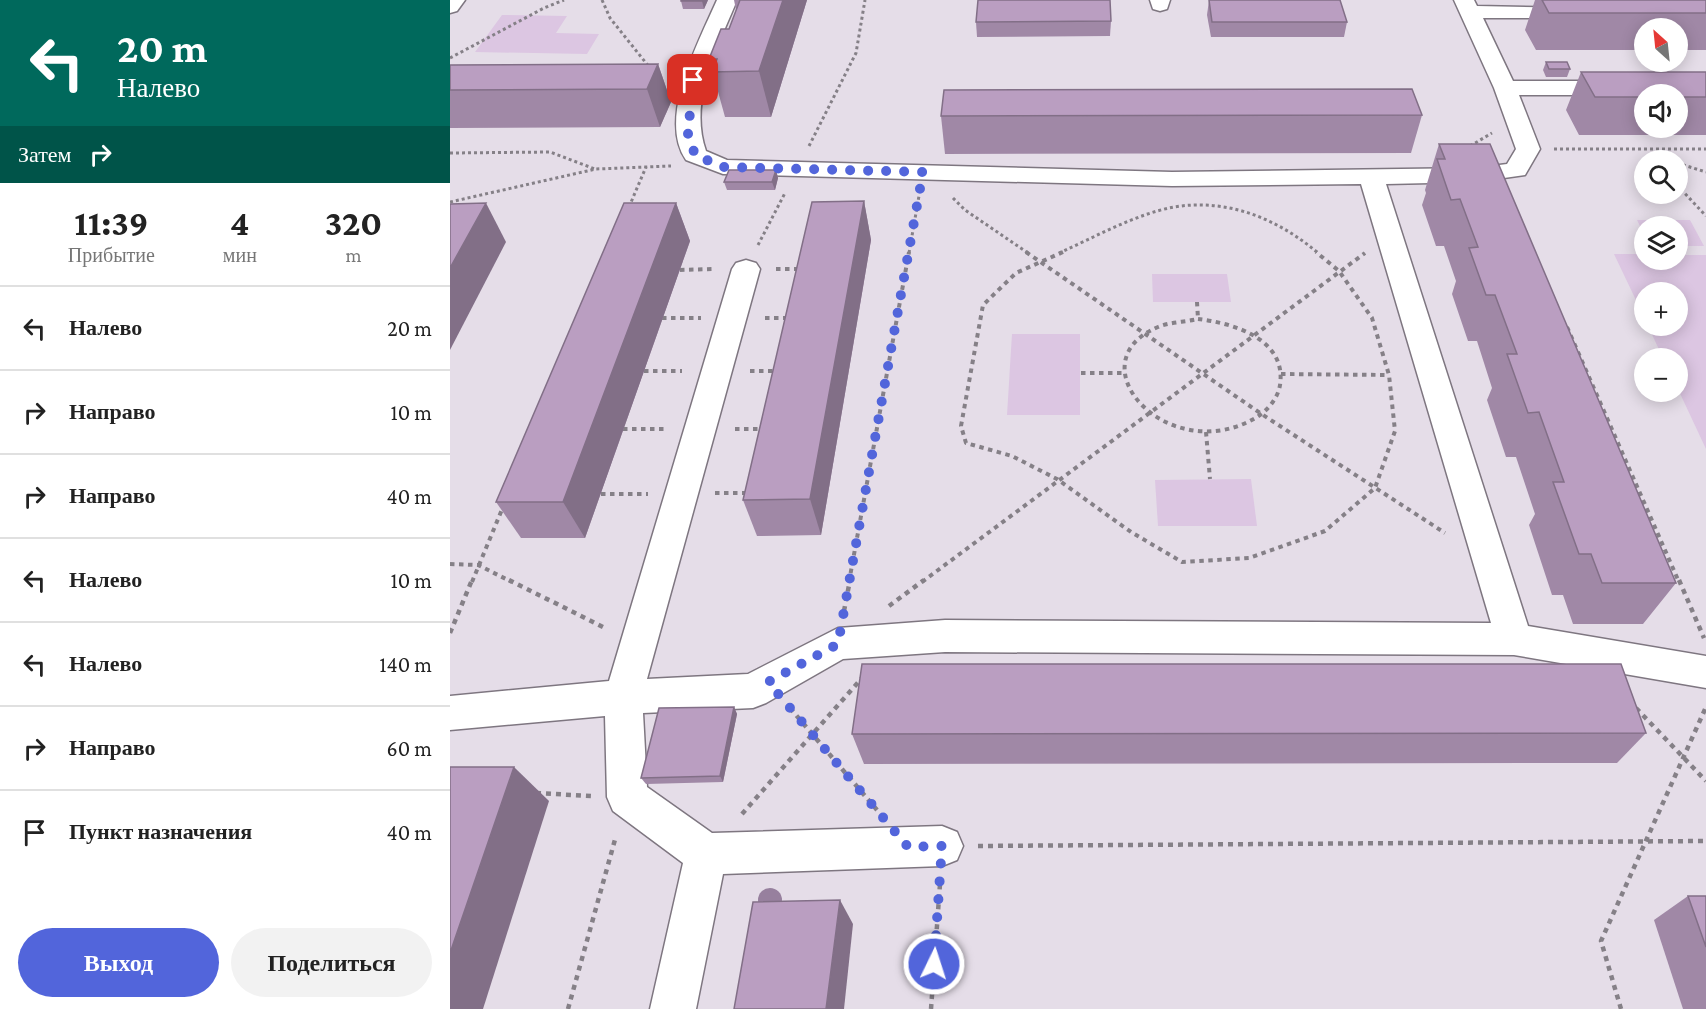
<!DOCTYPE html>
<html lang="ru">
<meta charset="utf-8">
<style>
:root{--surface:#fff;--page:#f2f2f2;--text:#222;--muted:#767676;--line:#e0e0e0;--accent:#5265db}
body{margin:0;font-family:"Crimson Pro",serif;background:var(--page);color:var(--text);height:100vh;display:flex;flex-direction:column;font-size:22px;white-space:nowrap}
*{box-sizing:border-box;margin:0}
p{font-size:20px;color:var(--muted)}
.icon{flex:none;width:33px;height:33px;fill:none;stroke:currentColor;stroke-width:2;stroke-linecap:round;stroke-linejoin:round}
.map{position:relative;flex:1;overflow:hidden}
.panel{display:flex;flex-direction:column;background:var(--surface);width:450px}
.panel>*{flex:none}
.top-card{background:#00695c;color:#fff;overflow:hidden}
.needle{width:39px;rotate:333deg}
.tools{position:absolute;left:1184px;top:18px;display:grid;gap:12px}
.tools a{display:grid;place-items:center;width:54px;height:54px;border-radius:50%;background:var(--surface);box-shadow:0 3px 15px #0003;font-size:30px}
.pin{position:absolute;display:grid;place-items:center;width:51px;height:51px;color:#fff;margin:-26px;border-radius:12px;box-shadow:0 3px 9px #0006}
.me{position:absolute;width:66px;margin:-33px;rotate:4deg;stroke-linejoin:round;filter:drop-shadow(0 0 4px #0008)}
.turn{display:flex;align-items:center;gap:21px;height:126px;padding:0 18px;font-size:27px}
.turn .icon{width:78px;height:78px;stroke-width:2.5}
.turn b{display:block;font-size:42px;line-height:51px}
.then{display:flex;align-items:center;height:57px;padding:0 18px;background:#0003;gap:12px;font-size:22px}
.eta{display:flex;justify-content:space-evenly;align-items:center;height:102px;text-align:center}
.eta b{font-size:36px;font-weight:700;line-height:42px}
.cta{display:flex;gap:12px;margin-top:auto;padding:12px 18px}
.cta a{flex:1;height:69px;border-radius:36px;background:var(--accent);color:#fff;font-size:24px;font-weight:700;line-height:69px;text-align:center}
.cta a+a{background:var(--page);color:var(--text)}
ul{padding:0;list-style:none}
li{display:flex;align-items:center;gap:18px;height:84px;padding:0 18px;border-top:2px solid var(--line)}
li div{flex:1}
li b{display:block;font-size:22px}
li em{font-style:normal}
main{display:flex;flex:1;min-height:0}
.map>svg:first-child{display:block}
.green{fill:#dcc6e2}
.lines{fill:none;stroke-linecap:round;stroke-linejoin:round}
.minor-casing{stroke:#7e7680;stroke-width:3}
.path-far2{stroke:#858087;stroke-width:3;stroke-dasharray:3 3;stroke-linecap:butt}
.path-far1{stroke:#858087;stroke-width:4;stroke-dasharray:4.5 4.5;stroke-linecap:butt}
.path{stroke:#858087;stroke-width:4.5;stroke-dasharray:5 5;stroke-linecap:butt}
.minor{fill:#fff;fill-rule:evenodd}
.tree{fill:#97809e}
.wall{fill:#a088a6;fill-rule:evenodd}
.shaded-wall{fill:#826f87}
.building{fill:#ba9ec1;stroke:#826f87;stroke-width:1.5}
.route{stroke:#5265db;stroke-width:10;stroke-dasharray:0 18}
</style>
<main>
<section class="panel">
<div class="top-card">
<div class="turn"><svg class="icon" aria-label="left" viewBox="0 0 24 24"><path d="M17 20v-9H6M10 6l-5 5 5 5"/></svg><div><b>20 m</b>Налево</div></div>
<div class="then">Затем<svg class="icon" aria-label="right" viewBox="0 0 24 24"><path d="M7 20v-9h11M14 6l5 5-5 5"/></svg></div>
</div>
<div class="eta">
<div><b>11:39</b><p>Прибытие</p></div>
<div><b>4</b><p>мин</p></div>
<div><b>320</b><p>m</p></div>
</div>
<ul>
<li><svg class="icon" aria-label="left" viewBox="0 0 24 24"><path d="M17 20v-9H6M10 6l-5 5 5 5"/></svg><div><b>Налево</b></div><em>20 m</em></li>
<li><svg class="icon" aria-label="right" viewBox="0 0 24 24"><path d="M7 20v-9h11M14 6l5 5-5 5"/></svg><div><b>Направо</b></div><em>10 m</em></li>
<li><svg class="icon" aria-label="right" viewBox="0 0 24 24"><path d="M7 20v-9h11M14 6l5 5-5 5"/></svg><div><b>Направо</b></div><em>40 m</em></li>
<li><svg class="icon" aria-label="left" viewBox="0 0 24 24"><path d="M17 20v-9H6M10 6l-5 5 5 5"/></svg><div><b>Налево</b></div><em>10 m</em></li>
<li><svg class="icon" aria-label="left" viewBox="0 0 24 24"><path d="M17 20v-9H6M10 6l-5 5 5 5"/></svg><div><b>Налево</b></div><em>140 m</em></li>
<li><svg class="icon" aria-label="right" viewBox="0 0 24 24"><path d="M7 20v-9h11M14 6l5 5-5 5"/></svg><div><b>Направо</b></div><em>60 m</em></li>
<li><svg class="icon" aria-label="arrive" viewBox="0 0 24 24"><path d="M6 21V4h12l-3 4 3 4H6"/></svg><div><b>Пункт назначения</b></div><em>40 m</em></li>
</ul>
<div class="cta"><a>Выход</a><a>Поделиться</a></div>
</section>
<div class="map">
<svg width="1256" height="1009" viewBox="0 0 1256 1009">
<rect width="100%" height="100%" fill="#e5dde8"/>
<g class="green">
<polygon points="52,15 117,16 106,33 149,34 137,54 25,52"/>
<polygon points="1187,220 1240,220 1254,246 1227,246 1227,226 1194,226 1194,234"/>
<polygon points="1164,254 1194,254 1194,260 1227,260 1227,255 1256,255 1256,449 1227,387 1227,358 1213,358 1198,326 1227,326 1227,292 1194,292 1194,317"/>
<polygon points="702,274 777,274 781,302 703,302"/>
<polygon points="562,334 630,334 630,415 557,415"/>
<polygon points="801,479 807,526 708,526 705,480"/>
</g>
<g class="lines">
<g class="minor-casing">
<g id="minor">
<polygon points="0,0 15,0 7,11 0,13"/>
<path d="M267,0H287C268,47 238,100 256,151L277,160L722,172L1026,168L1057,164L1066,149L1044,88L1004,0H1024L1027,6L1132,8L1135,12L1132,16L1125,18H1033L1063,81H1256V95H1069L1090,149L1075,175L1026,182L936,184L1078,626L1256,656V688L1064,655L495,652L393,659L316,703L303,708L193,713L197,787L262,833L492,826L507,832L513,846L507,860L492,866L273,874L246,1009H200L233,863L163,811L157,797L155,716L0,730V696L159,681L282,269L286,263L296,260L306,263L310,269L197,679L298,674L388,628L495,620L1041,623L911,184L722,186L273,174L236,160C207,118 249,41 267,0Z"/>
<polygon points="700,0 720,0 717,9 710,11 703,9"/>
</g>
</g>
<g class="path-far2">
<polyline points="152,0 160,18 200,68"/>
<polyline points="0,58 94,8 114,0"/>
<polyline points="359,146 406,53 415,0"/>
<polyline points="1020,146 1042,133"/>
<polyline points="1104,149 1256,149"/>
<polyline points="0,153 100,152 145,169"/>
<polyline points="1201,155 1219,160"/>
<polyline points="1227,163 1256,172"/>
<polyline points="1227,185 1256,216"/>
<polyline points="503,198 515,210 578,253"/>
<polyline points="0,202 146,169 221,166"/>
<polyline points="179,207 196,167"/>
<polyline points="308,245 335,193"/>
<polyline points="459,253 469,196"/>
<path d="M609,253C645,237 686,214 724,207C778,198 828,219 868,253"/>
</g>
<g class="path-far1">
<polyline points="576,252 813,415 995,533"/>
<polyline points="613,252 566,273 533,305 511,426 516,443 562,456 607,479 681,532 732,562 799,558 875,531 925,488 945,431 939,375 922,318 889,271 866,252"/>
<polyline points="326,269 349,269"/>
<polyline points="230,270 265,269"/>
<polyline points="747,302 748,319"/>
<polyline points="212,318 251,318"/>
<polyline points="315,318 338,318"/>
<path d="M748,319C783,323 837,339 830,385C828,398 818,410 807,417C719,470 622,363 708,327C720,322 735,322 748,319Z"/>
<polyline points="1117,327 1229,582"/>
<polyline points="194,371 232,371"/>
<polyline points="300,371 325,371"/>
<polyline points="631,373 673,373"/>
<polyline points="831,374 939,375"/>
<polyline points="173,429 217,429"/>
<polyline points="285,429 313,429"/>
<polyline points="756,432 760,479"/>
<polyline points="265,493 297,493"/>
<polyline points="151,494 198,494"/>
<polyline points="0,564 28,565 62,582"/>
<polyline points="22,582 53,507"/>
<polyline points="399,582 459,252"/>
<polyline points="472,582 915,253"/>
</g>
<g class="path">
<polyline points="59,580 157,629"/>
<polyline points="1229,580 1254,638"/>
<polyline points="439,606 474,580"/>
<polyline points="394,611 400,580"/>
<polyline points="0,633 22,580"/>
<polyline points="340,708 427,810"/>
<polyline points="1186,708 1256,781"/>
<polyline points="86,793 141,796"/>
<polyline points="292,814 412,678"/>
<polyline points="528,846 1256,841"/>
<polyline points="118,1009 166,836"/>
<polyline points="481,1009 490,884"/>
<polyline points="1171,1009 1151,941 1256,707"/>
</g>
<use href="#minor" class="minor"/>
</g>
<circle class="tree" cx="320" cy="900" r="12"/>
<g class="wall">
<polygon points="258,0 254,9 233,9 231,1"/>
<polygon points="284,0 357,0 321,117 275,117 259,59 279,29 286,10"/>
<polygon points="759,0 897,22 894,37 761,37 757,15"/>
<polygon points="1085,0 1256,0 1256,50 1227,50 1227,28 1194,28 1194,50 1086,50 1075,30"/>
<polygon points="661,21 660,36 527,37 526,22"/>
<polygon points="1096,62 1120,69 1117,77 1096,77 1093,70"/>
<polygon points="208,64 221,102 210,127 0,128 0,65"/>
<path d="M1131,72H1256V135H1129L1116,110ZM1194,94H1227V128H1194Z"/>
<polygon points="972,115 961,153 495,154 491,116"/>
<polygon points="989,144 1226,583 1193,624 1123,624 1113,595 1102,595 1079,525 1085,514 1066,457 1056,457 1037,400 1042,388 1027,341 1018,341 1002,294 1006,281 994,246 986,246 972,205 976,193 975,190"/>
<polygon points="326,170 328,178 325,190 277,190 274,182"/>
<polygon points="414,201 421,240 371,535 307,536 293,500"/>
<polygon points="226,203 240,241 135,538 71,538 46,502"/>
<polygon points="284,707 287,714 273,782 196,784 191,778"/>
<polygon points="1196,733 1167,763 414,764 402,734"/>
<polygon points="1238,896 1256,896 1256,1009 1233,1009 1204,920"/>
</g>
<g class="shaded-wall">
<polygon points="252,0 258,0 254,9 252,1"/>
<polygon points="333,0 357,0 321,117 309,71"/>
<polygon points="208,64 221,102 210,127 197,89"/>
<polygon points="326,170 328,178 325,190 322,182"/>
<polygon points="414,201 421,240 371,535 360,499"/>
<polygon points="36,203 56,242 0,350 0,268"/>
<polygon points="226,203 240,241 135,538 113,502"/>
<polygon points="284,707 287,714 273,782 270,776"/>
<polygon points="64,767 99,801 33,1009 0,1009 0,953"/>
<polygon points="390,900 403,924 394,1009 376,1009"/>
</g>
<g class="building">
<rect x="231" y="0" width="21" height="1"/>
<polygon points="290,0 333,0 309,71 262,72 267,59 259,59 271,29 279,29"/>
<polygon points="528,0 660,0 661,21 526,22"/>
<polygon points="759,0 890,0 897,22 762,22"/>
<polygon points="1092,0 1256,0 1256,13 1099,13"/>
<polygon points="1096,62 1117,62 1120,69 1099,69"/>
<polygon points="208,64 197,89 0,90 0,65"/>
<polygon points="1131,72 1256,72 1256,97 1227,97 1227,94 1194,94 1194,97 1145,97"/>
<polygon points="962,89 972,115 491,116 494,90"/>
<polygon points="989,144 1040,144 1226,583 1152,583 1141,554 1129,554 1103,482 1114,482 1089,412 1078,413 1057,354 1067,354 1045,295 1036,295 1019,248 1028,247 1010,199 1001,200 987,159 995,159"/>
<polygon points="279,170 326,170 322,182 274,182"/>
<polygon points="414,201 360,499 293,500 362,202"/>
<polygon points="36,203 0,268 0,204"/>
<polygon points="174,203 226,203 113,502 46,502"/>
<polygon points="412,664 1171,664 1196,733 402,734"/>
<polygon points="284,707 270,776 191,778 209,708"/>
<polygon points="0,767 64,767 0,953"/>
<polygon points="1238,896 1256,896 1256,947"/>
<polygon points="390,900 376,1009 284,1009 303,902"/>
</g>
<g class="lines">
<polyline class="route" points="243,80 238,134 245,155 273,167 473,172 388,644 318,682 458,847 492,846 484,964"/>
</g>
</svg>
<div class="tools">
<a><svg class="needle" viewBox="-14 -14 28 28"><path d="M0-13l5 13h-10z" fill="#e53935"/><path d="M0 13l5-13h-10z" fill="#767676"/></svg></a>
<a><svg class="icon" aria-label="sound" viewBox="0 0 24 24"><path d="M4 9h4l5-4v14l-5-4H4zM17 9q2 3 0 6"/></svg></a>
<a><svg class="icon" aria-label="search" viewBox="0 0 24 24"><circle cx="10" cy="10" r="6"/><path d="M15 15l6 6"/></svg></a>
<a><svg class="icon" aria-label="layers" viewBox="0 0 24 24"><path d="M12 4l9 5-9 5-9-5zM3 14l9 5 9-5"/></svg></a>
<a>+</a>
<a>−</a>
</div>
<div class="pin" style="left:243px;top:80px;background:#d93025"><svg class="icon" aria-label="arrive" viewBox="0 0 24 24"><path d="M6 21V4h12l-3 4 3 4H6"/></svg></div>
<svg class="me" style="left:484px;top:964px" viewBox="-20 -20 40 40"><circle r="17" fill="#5265db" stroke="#fff" stroke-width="3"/><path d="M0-11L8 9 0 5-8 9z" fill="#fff"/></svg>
</div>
</main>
